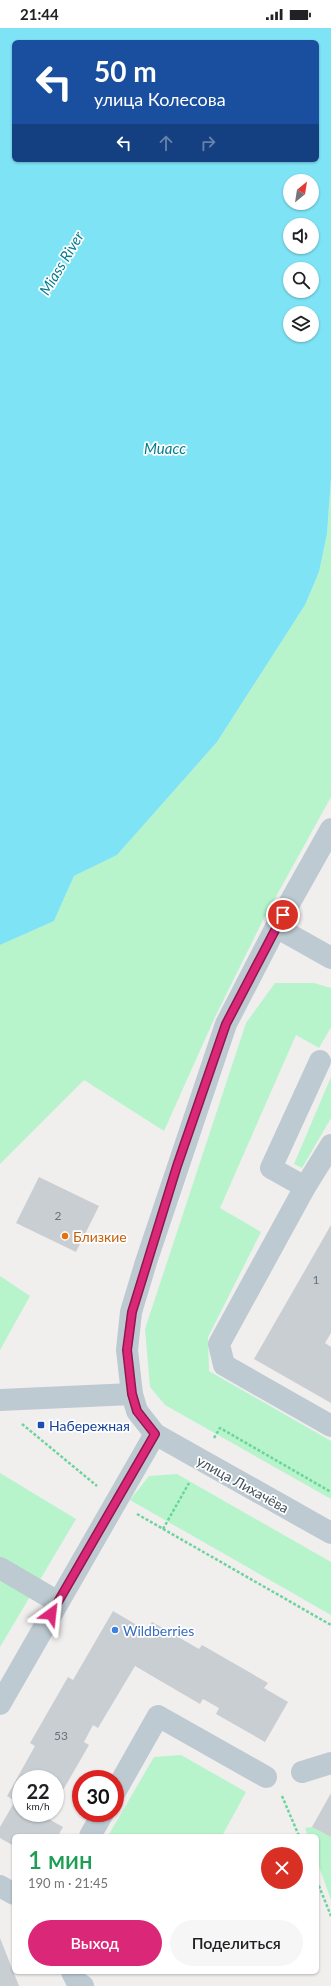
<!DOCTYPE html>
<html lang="ru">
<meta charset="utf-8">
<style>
:root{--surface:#fff;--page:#f6f6f6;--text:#202124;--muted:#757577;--accent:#db2777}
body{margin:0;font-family:Lato,sans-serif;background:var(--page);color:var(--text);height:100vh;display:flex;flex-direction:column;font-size:15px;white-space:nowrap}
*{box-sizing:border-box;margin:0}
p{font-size:13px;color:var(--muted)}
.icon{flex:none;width:22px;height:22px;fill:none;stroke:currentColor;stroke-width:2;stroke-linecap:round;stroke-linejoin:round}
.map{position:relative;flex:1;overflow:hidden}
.panel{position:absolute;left:12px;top:1806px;width:307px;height:140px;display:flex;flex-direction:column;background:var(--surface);border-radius:6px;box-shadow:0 1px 3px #0004}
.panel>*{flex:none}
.hud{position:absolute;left:12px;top:12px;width:307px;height:122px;border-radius:6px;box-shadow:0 1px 3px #0004;background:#1a4fa0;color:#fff;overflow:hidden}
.needle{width:26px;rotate:30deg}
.controls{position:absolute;left:283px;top:146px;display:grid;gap:8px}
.controls a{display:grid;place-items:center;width:36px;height:36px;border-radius:50%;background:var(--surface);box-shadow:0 1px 3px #0004;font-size:20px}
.speed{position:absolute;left:12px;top:1742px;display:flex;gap:8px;font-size:20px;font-weight:700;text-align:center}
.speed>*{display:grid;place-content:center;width:52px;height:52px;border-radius:50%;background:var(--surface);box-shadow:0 1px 3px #0004;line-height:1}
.speed small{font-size:10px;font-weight:400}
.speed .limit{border:6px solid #d22;background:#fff;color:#111}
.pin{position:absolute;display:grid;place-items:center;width:34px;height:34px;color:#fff;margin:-17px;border:2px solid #fff;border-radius:50%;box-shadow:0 1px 4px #0007}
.me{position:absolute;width:44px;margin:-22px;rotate:30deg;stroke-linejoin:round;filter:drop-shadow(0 0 3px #0008)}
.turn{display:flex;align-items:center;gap:14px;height:84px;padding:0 16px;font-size:18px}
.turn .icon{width:52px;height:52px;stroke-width:2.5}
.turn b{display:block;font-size:28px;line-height:34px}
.lanes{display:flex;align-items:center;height:38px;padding:0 16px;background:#0003;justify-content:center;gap:20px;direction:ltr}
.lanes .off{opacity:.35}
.round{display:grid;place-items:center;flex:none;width:42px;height:42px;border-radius:21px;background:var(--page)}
.summary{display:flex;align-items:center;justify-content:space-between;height:68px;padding:0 16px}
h1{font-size:24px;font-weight:600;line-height:30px;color:#1e9e55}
.primary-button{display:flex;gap:8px;margin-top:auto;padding:8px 16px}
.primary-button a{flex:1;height:46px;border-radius:24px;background:var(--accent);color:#fff;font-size:16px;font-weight:600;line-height:46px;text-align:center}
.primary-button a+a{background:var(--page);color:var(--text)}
.status{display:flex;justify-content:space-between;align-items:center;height:28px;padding:0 20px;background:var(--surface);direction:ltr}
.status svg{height:11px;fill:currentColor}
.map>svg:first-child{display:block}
.green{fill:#b7f4cb}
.water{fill:#7fe3f6;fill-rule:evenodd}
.building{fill:#c9ced3}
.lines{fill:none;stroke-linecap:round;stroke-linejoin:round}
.path{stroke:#6bd59b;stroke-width:2.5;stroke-dasharray:3 2;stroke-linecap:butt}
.minor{stroke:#bdcad2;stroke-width:22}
.route-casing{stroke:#8e194d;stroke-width:10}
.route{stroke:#db2777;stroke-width:7}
.food-dot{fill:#e8710a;stroke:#fff;stroke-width:1.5}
.transit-dot{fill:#1a4fb4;stroke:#fff;stroke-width:1.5}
.shop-dot{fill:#3f7fe0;stroke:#fff;stroke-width:1.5}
.labels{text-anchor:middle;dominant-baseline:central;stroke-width:3.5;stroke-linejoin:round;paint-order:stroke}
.number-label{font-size:12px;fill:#65727a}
.food-label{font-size:14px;fill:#c56008;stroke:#fff;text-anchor:start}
.transit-label{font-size:14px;fill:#164399;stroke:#fff;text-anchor:start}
.street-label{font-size:14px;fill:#44535d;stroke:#fff}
.shop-label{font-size:14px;fill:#366cbe;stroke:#fff;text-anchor:start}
.water-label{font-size:15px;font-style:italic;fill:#037d93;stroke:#fff}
</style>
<div class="status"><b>21:44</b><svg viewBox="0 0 49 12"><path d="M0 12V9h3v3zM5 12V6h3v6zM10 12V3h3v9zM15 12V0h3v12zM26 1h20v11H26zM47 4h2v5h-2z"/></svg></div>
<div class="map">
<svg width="331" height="1958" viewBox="0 0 331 1958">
<rect width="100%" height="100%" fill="#f1eeee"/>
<g class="green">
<polygon points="331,450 331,769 262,894 215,989 164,1103 84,1052 0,1136 0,917 54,893 74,848 117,827 217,714 305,577 319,544 327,506"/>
<polygon points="275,955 314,955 331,960 331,999 319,1020 296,1007 220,1180 261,1204 208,1309 209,1343 331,1413 331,1471 165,1377 150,1359 145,1301 246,995"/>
<polygon points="331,1049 331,1090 302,1140 294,1136"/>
<polygon points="0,1248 30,1268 0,1322"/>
<polygon points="0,1445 76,1491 0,1619"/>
<polygon points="177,1446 331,1534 331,1587 130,1472 149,1448"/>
<polygon points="181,1727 246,1764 222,1808 108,1808 154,1729"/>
<polygon points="312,1799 331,1809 331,1872 317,1833 317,1808 308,1808 305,1800"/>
</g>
<path class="water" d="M0,0H331V450L327,506L319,544L305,577L217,714L117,827L74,848L54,893L0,917ZM14,14H317V132H14ZM290,153H312V175H290ZM290,197H312V219H290ZM290,241H312V263H290ZM290,285H312V307H290Z"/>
<g class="building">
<polygon points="39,1149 99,1178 76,1224 16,1195"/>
<polygon points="331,1197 331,1305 325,1315 331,1319 331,1375 254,1331"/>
<polygon points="113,1583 147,1603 152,1594 199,1621 202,1617 268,1655 264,1660 288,1674 265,1714 216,1686 219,1680 203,1671 200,1676 135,1638 98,1700 93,1697 84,1714 89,1717 55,1776 55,1751 21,1751 21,1785 50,1785 47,1790 63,1799 58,1808 14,1808 14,1818 0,1810 0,1799 15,1773 7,1768 35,1718 30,1715 68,1649 73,1652"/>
<polygon points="331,1765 331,1809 312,1799"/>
<polygon points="0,1910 19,1958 0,1958"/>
</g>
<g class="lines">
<g class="path">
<polyline points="22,1396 97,1458"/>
<polyline points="214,1410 220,1400 331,1464"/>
<polyline points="137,1486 331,1597"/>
<polyline points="163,1501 189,1455"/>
<polyline points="282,1768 299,1808"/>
<polyline points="317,1853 331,1888"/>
</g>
<g class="minor">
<polyline points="331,801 276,899 226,996 146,1234 131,1284 127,1322 132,1366 137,1383 155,1406 331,1505"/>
<polyline points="276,899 331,930"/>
<polyline points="331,1117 305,1159 219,1316 224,1337 331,1398"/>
<polyline points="305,1159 271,1140 320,1033"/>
<polyline points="0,1372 132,1366"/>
<polyline points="0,1540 58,1574"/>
<polyline points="0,1676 155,1406"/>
<polyline points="302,1744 331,1735"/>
<polyline points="115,1764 158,1688 266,1749"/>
<polyline points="90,1808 103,1785"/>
<polyline points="0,1858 14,1866"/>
<polyline points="72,1944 77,1954 83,1958"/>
</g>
</g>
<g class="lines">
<g class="route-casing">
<polyline id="route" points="51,1586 155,1406 137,1383 132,1366 127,1322 132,1284 177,1138 226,996 283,887"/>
</g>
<use href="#route" class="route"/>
</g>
<circle class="food-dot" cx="65" cy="1208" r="4"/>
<rect class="transit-dot" x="37" y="1393" width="8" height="8" rx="2"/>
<circle class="shop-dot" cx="115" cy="1602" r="4"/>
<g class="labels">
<g class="number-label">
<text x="58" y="1187">2</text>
<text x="316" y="1251">1</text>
<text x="61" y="1707">53</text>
</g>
<g class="food-label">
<text x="73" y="1208">Близкие</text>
</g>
<g class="transit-label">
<text x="49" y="1397">Набережная</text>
</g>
<g class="street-label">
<text transform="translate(243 1456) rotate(29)">улица Лихачёва</text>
</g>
<g class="shop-label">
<text x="123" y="1602">Wildberries</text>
</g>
<g class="water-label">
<text transform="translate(61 235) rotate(-59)">Miass River</text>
<text x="165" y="420">Миасс</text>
</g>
</g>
</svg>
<div class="controls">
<a><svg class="needle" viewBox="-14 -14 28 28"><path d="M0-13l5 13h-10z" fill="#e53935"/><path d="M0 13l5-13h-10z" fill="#757577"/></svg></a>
<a><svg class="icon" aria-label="sound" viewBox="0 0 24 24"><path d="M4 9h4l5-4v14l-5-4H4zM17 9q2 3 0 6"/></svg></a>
<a><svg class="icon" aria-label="search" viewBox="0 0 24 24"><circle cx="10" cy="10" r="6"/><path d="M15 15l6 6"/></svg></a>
<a><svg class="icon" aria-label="layers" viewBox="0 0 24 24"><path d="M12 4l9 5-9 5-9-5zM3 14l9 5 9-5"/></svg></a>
</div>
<div class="speed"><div>22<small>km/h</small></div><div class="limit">30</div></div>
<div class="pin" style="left:283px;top:887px;background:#d93025"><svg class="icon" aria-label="arrive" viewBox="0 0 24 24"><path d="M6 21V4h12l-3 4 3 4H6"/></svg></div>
<svg class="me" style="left:51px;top:1586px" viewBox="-20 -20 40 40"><path d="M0-17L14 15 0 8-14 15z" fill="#db2777" stroke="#fff" stroke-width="4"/></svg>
<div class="hud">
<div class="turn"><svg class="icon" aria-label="left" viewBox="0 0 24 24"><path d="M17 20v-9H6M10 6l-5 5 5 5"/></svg><div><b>50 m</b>улица Колесова</div></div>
<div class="lanes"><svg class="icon" aria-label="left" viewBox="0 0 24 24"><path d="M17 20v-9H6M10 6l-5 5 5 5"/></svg><svg class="icon off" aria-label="ahead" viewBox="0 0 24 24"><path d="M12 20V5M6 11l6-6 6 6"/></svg><svg class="icon off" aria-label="right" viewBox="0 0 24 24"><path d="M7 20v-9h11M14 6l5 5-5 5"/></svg></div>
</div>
<section class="panel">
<div class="summary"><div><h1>1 мин</h1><p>190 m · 21:45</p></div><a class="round" style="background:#d93025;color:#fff"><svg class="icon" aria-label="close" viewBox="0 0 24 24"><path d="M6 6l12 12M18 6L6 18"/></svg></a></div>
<div class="primary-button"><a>Выход</a><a>Поделиться</a></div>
</section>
</div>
